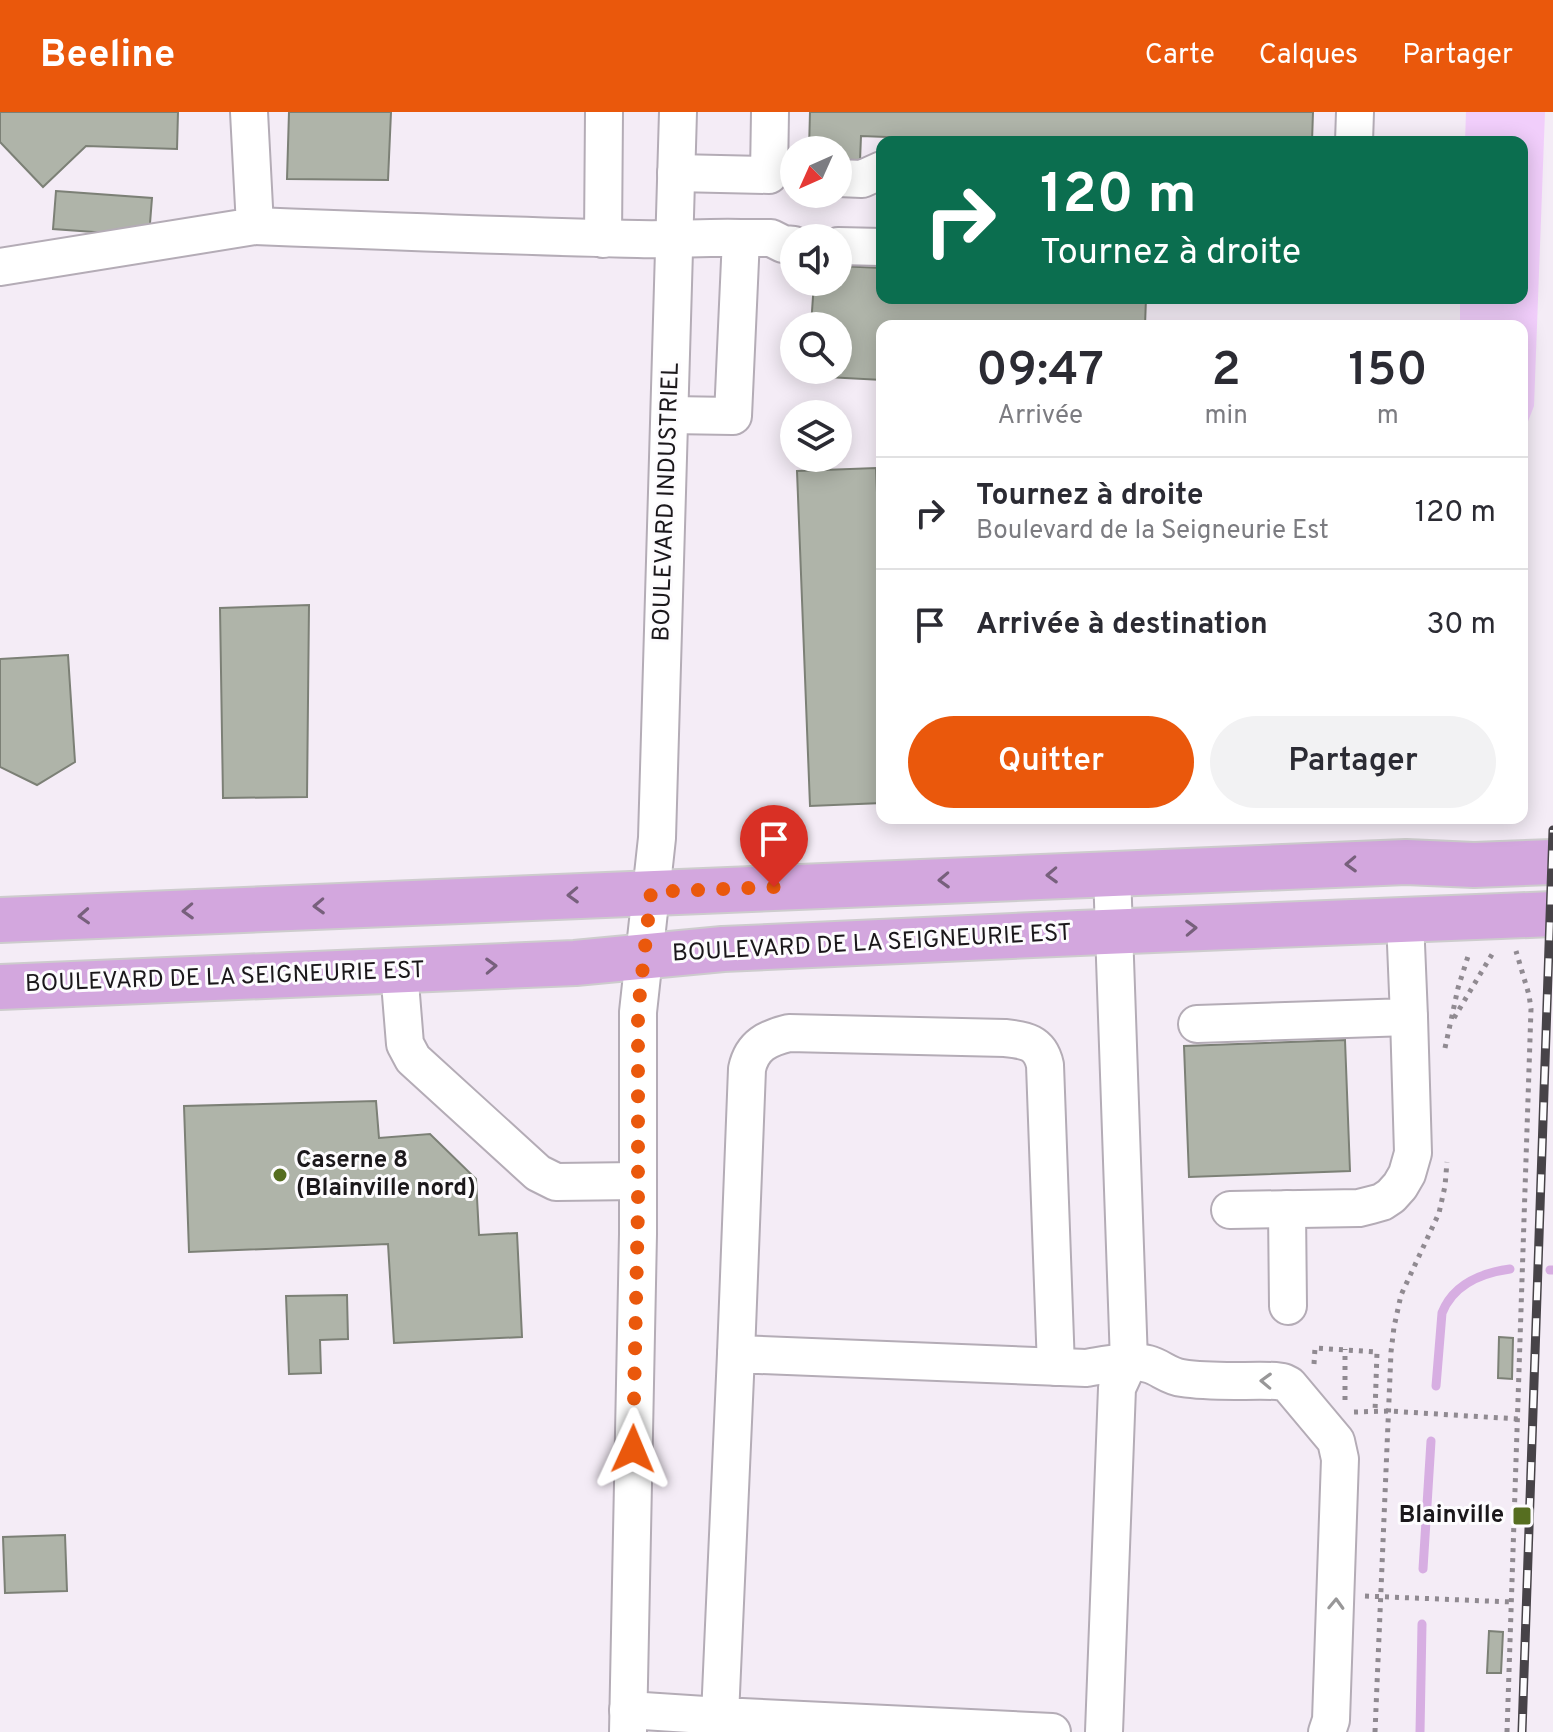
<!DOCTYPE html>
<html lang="fr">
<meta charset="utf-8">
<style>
:root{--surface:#fff;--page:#f2f2f3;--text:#2b2b33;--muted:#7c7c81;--line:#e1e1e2;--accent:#ea580c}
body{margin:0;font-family:Overpass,sans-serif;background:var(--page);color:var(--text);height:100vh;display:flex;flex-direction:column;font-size:30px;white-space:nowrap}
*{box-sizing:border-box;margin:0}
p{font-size:26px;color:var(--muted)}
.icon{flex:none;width:44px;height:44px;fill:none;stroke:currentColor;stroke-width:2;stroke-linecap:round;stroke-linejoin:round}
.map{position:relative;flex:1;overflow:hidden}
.sheet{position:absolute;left:876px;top:208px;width:652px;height:504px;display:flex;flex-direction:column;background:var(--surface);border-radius:16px;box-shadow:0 4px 20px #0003}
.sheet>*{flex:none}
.hud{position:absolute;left:876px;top:24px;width:652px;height:168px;border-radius:16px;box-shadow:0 4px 20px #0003;background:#0b6e4f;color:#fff;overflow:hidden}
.needle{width:52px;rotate:225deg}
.tools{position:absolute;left:780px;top:24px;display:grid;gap:16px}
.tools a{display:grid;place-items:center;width:72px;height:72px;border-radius:50%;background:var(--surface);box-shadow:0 4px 20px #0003;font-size:40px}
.pin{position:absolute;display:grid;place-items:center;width:68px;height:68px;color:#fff;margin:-82px -34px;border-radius:50% 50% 50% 0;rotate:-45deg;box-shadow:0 0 8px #0007}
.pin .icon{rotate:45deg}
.me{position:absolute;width:88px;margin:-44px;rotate:1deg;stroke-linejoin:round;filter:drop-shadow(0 0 6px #0008)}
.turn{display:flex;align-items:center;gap:28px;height:168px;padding:0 32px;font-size:36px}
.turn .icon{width:104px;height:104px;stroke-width:2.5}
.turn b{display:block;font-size:56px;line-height:68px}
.eta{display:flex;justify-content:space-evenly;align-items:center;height:136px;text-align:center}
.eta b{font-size:48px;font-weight:600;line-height:56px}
.action{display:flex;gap:16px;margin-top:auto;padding:16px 32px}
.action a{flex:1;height:92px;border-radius:48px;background:var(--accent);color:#fff;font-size:32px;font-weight:600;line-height:92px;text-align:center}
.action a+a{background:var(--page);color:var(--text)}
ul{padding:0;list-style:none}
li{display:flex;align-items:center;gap:24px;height:112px;padding:0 32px;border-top:2px solid var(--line)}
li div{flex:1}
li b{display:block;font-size:30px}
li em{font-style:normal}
header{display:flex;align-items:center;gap:48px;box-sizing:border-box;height:112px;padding:0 40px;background:var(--accent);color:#fff}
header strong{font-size:38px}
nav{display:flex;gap:44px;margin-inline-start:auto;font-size:28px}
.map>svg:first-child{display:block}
.green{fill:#f1cefb}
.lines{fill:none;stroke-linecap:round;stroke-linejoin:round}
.stream{stroke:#d7aee2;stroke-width:9}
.building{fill:#afb4a9;stroke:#7c8076;stroke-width:2}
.minor-casing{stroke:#b4acb6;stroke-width:40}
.major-casing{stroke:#cdcccd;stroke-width:48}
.path{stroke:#908a91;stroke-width:5;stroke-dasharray:4 6;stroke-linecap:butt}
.minor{stroke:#fff;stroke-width:36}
.major{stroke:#d3a7de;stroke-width:44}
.rail-casing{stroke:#474348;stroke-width:9}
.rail{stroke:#fdfcfe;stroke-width:6;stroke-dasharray:18;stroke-linecap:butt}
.oneway{stroke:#77607c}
.oneway2{stroke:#989798}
.route{stroke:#ea580c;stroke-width:14;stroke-dasharray:0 25.2}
.poi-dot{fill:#566e20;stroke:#fdfcfe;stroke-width:3}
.labels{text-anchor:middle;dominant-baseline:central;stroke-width:6;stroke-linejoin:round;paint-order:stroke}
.street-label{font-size:24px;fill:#1b181b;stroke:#fdfcfe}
.poi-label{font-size:24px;font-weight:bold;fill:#1b181b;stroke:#fdfcfe;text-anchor:start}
</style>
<header>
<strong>Beeline</strong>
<nav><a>Carte</a><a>Calques</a><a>Partager</a></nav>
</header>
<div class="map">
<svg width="1553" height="1620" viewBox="0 0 1553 1620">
<rect width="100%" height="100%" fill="#f4ecf6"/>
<polygon class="green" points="1466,0 1545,0 1534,294 1522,325 1522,214 1460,214 1460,186 1522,186 1522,30 1465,30"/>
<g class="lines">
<g class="stream">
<polyline points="1550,1158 1553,1158"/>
<path d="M1436,1274L1442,1201C1453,1173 1481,1161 1510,1157"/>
<polyline points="1423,1457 1431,1329"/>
<polyline points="1420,1620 1422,1512"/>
</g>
</g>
<g class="building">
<polygon points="0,0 178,0 177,37 86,34 43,75 0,30"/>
<polygon points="289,0 391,0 388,68 287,67"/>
<polygon points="810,0 1313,0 1312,30 1017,30 861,24 860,49 838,48 838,38 809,38"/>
<polygon points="56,79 152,86 149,124 53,117"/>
<polygon points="838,154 882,156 882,186 1146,186 1145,214 882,214 882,268 808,264 809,258 838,258 838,214 811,214 814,170 838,170"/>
<polygon points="876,356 880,453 882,453 882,691 810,694 797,359"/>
<polygon points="309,493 307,685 223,686 220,496"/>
<polygon points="68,543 75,650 37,673 0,655 0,547"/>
<polygon points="1345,928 1350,1059 1189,1065 1184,934"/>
<polygon points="376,989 379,1026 430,1022 476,1067 479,1123 517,1121 522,1225 394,1231 388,1132 189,1140 184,994"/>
<polygon points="347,1183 348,1227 320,1228 321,1261 289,1262 286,1184"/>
<polygon points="1499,1225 1513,1226 1512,1267 1498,1266"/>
<polygon points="65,1423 67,1479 5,1481 3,1425"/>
<polygon points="1489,1519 1503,1520 1501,1561 1487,1561"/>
</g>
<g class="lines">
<g class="minor-casing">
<g id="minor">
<polyline points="1354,30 1355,0"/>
<polyline points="676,61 769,63 770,0"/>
<polyline points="838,66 862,67 882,58"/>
<path d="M255,114C382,119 510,124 638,127C672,128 707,125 741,126L733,304L670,303"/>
<polyline points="741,126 771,126 783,132 794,133"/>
<polyline points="603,127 604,0"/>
<polyline points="838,134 882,135"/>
<polyline points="0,155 255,114 249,0"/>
<polyline points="399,858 405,932 413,947 538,1061 556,1070 638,1069"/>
<polyline points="1197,912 1409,905 1405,808"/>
<polyline points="1287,1097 1288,1194"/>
<polyline points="1230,1098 1359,1096 1371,1093 1382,1090 1391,1084 1400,1074 1407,1062 1413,1041 1409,905"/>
<path d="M736,1242L747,957C752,933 768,926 789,921L1005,926C1025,928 1040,930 1045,953L1056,1255"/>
<polyline points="628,1598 720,1604"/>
<polyline points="628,1620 638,1122 638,900 657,726 678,0"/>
<path d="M1052,1620L720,1604L736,1242L1086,1256C1105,1253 1129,1247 1148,1252C1160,1255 1168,1264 1182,1266C1213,1271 1245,1268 1276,1269L1283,1270L1289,1273L1336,1329L1340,1347L1331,1608L1327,1620"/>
<polyline points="1104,1620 1117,1276 1129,1250 1112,761"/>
</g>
</g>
<g class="major-casing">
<g id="major">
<polyline points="0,808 1406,750 1474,753 1553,750"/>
<polyline points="0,875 575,851 723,837 1079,821 1553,802"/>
</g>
</g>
<g class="path">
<polyline points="1454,906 1494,839"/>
<polyline points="1445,936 1458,876 1469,841"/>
<polyline points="1314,1252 1315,1236 1377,1240 1375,1300"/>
<polyline points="1345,1288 1345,1237"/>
<polyline points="1354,1300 1389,1299 1518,1307"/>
<polyline points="1365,1484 1512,1490"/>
<polyline points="1375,1620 1391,1240 1394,1215 1401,1183 1439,1101 1445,1074 1447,1050"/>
<polyline points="1507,1620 1531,897 1529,883 1516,839"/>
</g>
<use href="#minor" class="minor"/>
<use href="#major" class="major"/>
<g class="rail-casing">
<polyline id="rail" points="1522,1620 1553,718"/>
</g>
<use href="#rail" class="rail"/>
</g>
<defs><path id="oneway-chevron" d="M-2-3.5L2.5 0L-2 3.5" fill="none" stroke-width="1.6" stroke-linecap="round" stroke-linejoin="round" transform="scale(2)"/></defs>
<g class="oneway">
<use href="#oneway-chevron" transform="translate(1351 752) rotate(178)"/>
<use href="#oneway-chevron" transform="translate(1052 763) rotate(178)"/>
<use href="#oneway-chevron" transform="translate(944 768) rotate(178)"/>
<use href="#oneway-chevron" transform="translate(573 783) rotate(178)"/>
<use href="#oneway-chevron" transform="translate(319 794) rotate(178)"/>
<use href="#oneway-chevron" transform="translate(188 799) rotate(178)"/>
<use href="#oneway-chevron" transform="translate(84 804) rotate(177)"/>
<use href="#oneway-chevron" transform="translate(1191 816) rotate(-2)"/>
<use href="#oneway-chevron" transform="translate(491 854) rotate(-2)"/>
</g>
<g class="oneway2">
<use href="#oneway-chevron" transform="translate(1266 1269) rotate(-178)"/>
<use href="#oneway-chevron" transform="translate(1336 1492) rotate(-88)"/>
</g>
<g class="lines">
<polyline class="route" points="633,1337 638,1095 638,900 651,780 774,775"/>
</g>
<g class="poi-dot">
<circle cx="280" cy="1063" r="8"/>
<rect x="1512" y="1394" width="20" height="20" rx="4"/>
</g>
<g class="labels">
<g class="street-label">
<text transform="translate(667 390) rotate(-88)">BOULEVARD INDUSTRIEL</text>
<text transform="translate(872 832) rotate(-3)">BOULEVARD DE LA SEIGNEURIE EST</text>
<text transform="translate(225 866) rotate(-2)">BOULEVARD DE LA SEIGNEURIE EST</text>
</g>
<g class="poi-label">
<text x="296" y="1049">Caserne 8<tspan x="296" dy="28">(Blainville nord)</tspan></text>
<text x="1504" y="1404" text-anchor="end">Blainville</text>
</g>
</g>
</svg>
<div class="tools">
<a><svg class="needle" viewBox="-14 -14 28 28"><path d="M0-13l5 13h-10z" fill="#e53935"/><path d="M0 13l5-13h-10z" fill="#7c7c81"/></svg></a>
<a><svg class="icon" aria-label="sound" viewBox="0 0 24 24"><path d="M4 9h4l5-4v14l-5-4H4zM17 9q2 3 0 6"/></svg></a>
<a><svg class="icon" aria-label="search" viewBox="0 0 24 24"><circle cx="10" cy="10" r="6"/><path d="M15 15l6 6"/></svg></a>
<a><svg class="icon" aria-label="layers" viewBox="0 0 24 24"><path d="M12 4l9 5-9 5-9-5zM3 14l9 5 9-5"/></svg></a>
</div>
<div class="pin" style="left:774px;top:775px;background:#d93025"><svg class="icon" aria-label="arrive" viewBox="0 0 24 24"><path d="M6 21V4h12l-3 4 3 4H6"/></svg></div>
<svg class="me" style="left:633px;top:1337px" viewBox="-20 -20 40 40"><path d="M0-17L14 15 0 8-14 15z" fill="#ea580c" stroke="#fff" stroke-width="4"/></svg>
<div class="hud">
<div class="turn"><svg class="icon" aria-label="right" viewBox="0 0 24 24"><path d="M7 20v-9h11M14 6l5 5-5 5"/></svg><div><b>120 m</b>Tournez à droite</div></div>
</div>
<section class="sheet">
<div class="eta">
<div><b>09:47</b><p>Arrivée</p></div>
<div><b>2</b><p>min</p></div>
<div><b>150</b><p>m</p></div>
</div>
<ul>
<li><svg class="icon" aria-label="right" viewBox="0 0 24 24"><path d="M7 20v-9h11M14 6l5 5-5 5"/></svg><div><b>Tournez à droite</b><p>Boulevard de la Seigneurie Est</p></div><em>120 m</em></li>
<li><svg class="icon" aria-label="arrive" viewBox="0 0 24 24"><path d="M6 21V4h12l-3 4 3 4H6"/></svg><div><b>Arrivée à destination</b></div><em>30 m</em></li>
</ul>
<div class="action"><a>Quitter</a><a>Partager</a></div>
</section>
</div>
